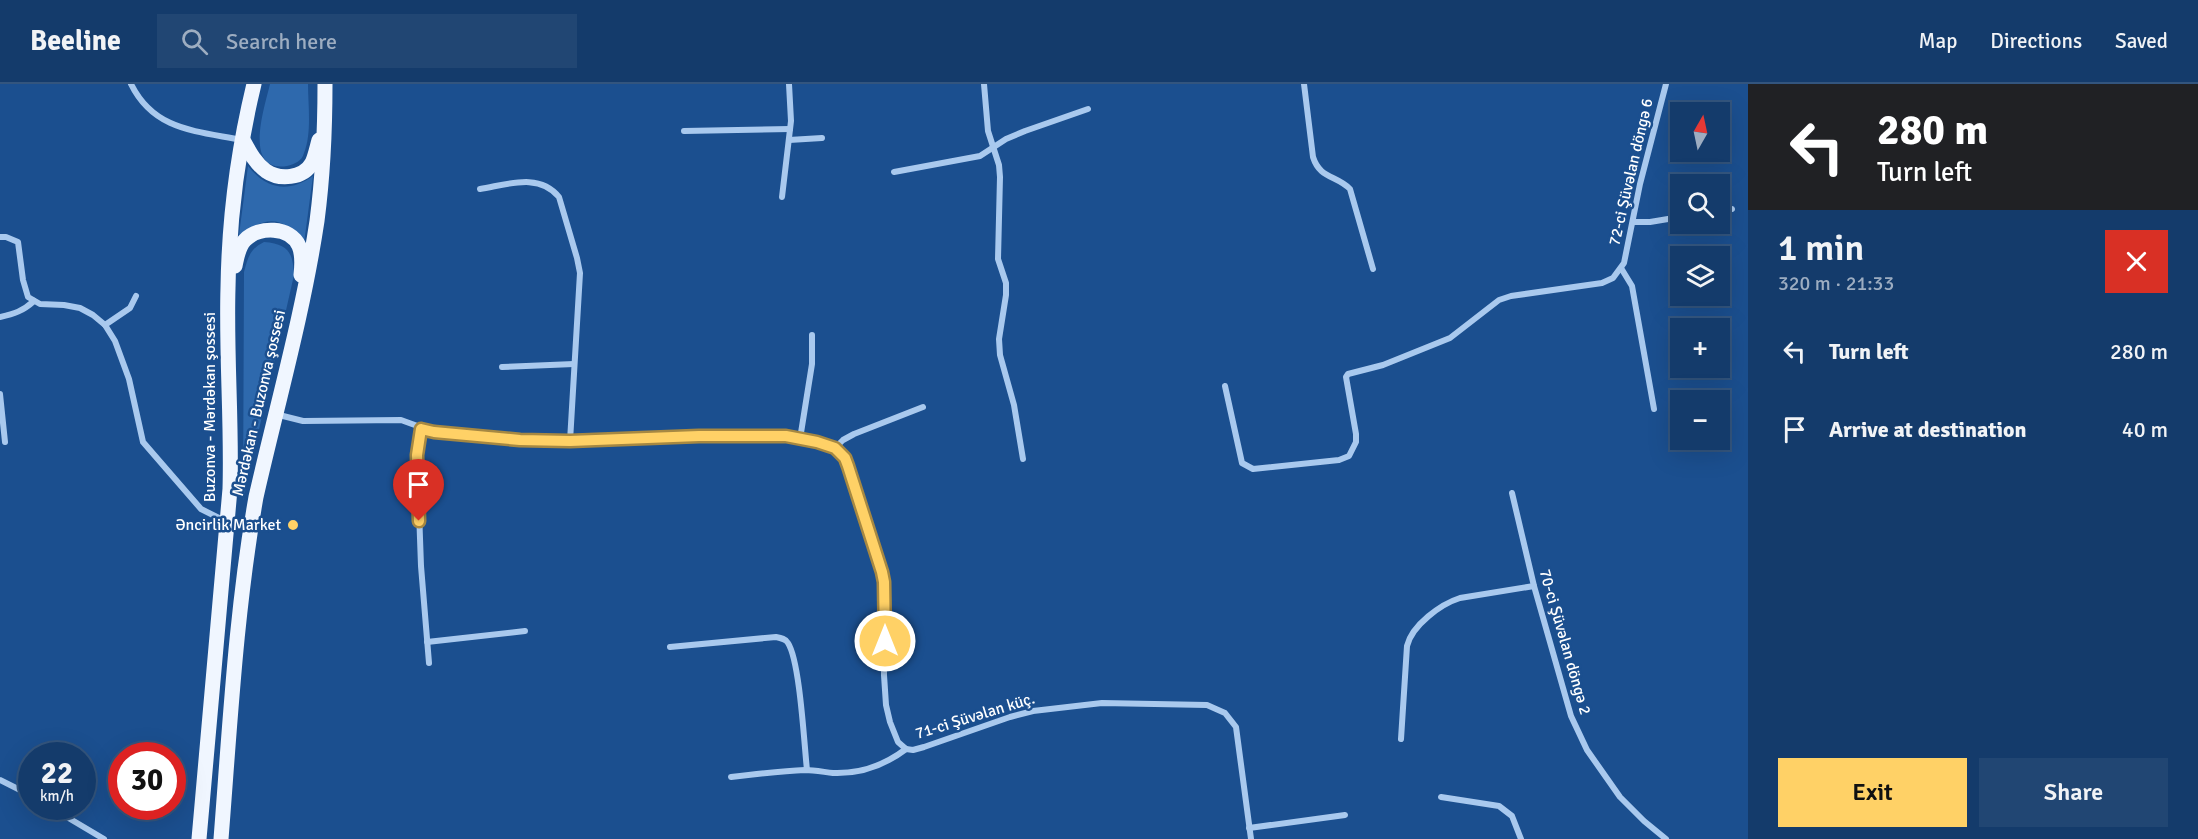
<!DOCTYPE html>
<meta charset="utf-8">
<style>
:root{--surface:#143b6b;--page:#214673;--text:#f1f3f6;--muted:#9dadc1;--line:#33557e;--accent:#ffd166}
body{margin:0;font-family:Signika,sans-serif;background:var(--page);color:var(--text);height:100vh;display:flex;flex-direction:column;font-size:22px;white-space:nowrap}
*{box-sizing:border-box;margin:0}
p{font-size:20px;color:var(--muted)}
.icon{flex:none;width:33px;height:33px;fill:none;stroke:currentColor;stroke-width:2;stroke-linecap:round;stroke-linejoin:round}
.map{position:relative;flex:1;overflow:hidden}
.details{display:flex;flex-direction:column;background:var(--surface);width:450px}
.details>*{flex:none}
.banner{background:#202124;color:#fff;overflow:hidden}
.needle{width:39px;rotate:9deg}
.buttons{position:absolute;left:1670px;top:18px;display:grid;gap:12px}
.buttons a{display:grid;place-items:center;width:60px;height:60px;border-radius:0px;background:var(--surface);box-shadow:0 6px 24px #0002,0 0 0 2px var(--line);font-size:30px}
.speed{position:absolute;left:18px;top:658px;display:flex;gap:12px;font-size:30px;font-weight:700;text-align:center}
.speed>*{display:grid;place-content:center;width:78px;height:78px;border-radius:50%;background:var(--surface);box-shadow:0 6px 24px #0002,0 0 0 2px var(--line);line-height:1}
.speed small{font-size:15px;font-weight:400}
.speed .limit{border:9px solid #d22;background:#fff;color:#111}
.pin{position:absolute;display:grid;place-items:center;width:51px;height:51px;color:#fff;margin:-62px -26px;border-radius:50% 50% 50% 0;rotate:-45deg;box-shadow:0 0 6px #0007}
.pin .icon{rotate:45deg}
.me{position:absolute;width:66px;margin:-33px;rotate:0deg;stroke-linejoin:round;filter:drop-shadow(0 0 4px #0008)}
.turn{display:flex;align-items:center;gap:21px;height:126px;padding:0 30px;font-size:27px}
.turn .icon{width:78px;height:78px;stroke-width:2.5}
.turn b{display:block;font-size:42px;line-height:51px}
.round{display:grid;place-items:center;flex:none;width:63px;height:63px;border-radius:0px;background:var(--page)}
.overview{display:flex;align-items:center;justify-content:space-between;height:102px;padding:0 30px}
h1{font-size:36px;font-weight:600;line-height:45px}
.cta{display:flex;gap:12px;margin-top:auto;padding:12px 30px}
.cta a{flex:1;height:69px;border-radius:0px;background:var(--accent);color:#111;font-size:24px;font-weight:600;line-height:69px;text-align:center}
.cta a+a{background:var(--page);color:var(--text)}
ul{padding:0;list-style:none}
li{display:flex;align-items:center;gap:18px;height:78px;padding:0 30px}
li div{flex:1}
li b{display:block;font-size:22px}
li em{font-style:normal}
header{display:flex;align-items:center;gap:36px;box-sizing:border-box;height:84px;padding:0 30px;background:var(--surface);border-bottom:2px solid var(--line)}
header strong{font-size:28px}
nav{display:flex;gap:33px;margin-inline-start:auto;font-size:21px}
.search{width:420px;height:54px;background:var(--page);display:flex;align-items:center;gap:15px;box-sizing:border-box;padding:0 21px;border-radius:0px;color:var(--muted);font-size:22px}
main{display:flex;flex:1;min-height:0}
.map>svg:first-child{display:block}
.green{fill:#2e69ad}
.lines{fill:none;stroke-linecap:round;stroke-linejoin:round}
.minor{stroke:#a9c9ee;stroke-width:6}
.primary{stroke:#f0f6ff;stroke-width:15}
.route-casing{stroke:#a68842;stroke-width:15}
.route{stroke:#ffd166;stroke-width:10}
.poi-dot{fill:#ffd166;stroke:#1b4f8f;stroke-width:2}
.labels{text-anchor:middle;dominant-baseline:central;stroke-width:5;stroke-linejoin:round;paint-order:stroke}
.street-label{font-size:16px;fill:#fff;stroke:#1b4f8f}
.poi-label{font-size:16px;fill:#fff;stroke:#1b4f8f;text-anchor:end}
</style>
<header>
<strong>Beeline</strong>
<div class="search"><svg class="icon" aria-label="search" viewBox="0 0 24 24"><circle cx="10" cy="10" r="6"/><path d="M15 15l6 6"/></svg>Search here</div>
<nav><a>Map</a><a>Directions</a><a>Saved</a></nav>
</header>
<main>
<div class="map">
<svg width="1748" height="755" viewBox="0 0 1748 755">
<rect width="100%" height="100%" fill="#1b4f8f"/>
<g class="green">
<path d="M270,0H308C308,21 312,49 304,69C302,77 295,80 287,82C242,89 265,22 270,0Z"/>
<path d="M248,82C267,106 289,109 313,92L304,159C282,132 269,131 239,151Z"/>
<path d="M264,158C288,160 293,168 294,191L243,416L244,188C248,173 250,165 264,158Z"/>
</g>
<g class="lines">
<g class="minor">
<path d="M131,0C154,47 197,47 242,56"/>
<polyline points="984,0 988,47 999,81 1000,93 998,175 1006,199 1006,211 999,255 1000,271 1014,321 1023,375"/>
<path d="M1304,0L1313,73C1320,95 1336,91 1350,105L1373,185"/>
<polyline points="684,47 790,45"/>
<polyline points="789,56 822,54"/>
<polyline points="894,88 980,72 1006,55 1025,47 1088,25"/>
<path d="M480,105C506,101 539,88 559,113L577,174L580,189L570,357"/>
<polyline points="782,113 791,37 789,0"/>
<polyline points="1719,127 1732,125"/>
<polyline points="1633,138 1650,138 1680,133"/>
<polyline points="0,153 6,153 18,158 23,196 28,213 40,220 64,221 80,224 93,231 105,241 115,257 129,295 143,358 201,425 227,438"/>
<polyline points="1621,184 1632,202 1654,325"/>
<path d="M0,233C14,230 23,227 34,217"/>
<polyline points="105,241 130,224 136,212"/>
<polyline points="502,283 574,280"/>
<polyline points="1225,302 1242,379 1253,385 1339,376 1349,372 1356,358 1356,350 1346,293 1348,290 1383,281 1450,254 1499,216 1511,212 1602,199 1613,194 1624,179 1640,100 1666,0"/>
<polyline points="0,310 5,358"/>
<polyline points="275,330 303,337 401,336 434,348 520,356 570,357 762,351 786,352 817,358 835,364 845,374 848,382 884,498 884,591 886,621 890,638 898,658 906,665 913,666 924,663 1010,633 1033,627 1102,619 1207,621 1225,629 1236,643 1251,755"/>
<polyline points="421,345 417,371 421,482 429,579"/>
<polyline points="800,355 812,280 812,251"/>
<polyline points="835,364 843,356 854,350 923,323"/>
<polyline points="1512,409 1534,502 1571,632 1587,666 1620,713 1644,737 1666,755"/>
<polyline points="427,558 525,547"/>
<path d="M670,563L776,553C781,554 786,555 788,559C800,578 804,659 807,686"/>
<path d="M1401,655L1407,562C1412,541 1441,520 1460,514L1534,502"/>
<path d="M731,693C756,690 781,687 805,686C814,686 824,688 833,689C860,690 885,681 906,665"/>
<polyline points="0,696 32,712"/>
<polyline points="1441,713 1499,722 1512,732 1521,755"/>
<polyline points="50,723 104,755"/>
<polyline points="1249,744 1345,731"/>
</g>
<g class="primary">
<path d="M243,56C249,67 255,79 266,87C279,96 303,95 312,79C315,73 317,63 319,56"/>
<path d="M235,182C237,173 238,163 245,156C259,142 290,142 299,162C303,171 302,182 301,191"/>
<path d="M199,755L230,405C232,338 226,271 228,204C229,136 238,66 254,0"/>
<path d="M221,755C230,641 236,526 256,413C277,321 303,230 317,137C323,91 325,46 325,0"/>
</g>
</g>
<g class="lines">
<g class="route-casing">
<polyline id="route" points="419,437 417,371 421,345 434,348 520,356 570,357 699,352 786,352 817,358 835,364 845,374 848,382 882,488 884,498 885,557"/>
</g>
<use href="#route" class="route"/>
</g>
<circle class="poi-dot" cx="293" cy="441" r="6"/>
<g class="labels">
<g class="street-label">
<text transform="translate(1631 88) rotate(-77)">72-ci Şüvəlan döngə 6</text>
<text transform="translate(259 319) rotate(-77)">Mərdəkan - Buzonva şossesi</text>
<text transform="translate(210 323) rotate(-90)">Buzonva - Mərdəkan şossesi</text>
<text transform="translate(1565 558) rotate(74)">70-ci Şüvəlan döngə 2</text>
<text transform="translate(975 632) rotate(-17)">71-ci Şüvəlan küç.</text>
</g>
<g class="poi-label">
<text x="281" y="441">Əncirlik Market</text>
</g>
</g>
</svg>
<div class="buttons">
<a><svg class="needle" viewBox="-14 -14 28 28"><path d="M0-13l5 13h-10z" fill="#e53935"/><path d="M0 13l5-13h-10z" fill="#9dadc1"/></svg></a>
<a><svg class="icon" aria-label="search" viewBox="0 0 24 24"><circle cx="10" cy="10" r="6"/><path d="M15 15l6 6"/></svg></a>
<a><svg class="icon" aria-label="layers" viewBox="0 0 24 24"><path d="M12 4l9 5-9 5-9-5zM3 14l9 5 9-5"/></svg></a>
<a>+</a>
<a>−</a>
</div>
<div class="speed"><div>22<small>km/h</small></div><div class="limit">30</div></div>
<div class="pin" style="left:419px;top:437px;background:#d93025"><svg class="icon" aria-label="arrive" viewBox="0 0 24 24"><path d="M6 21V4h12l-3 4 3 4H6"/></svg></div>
<svg class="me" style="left:885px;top:557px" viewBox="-20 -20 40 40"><circle r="17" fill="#ffd166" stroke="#fff" stroke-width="3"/><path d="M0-11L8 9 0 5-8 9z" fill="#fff"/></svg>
</div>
<section class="details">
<div class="banner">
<div class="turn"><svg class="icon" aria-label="left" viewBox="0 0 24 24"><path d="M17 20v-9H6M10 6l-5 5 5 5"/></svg><div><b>280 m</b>Turn left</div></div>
</div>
<div class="overview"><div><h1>1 min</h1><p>320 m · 21:33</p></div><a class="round" style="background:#d93025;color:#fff"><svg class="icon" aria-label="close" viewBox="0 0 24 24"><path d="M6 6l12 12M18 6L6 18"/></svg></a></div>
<ul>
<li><svg class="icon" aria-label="left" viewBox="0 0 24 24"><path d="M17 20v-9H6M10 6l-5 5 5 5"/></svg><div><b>Turn left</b></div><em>280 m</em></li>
<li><svg class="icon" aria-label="arrive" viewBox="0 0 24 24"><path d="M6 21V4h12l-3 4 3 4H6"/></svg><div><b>Arrive at destination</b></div><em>40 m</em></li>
</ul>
<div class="cta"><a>Exit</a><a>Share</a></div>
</section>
</main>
